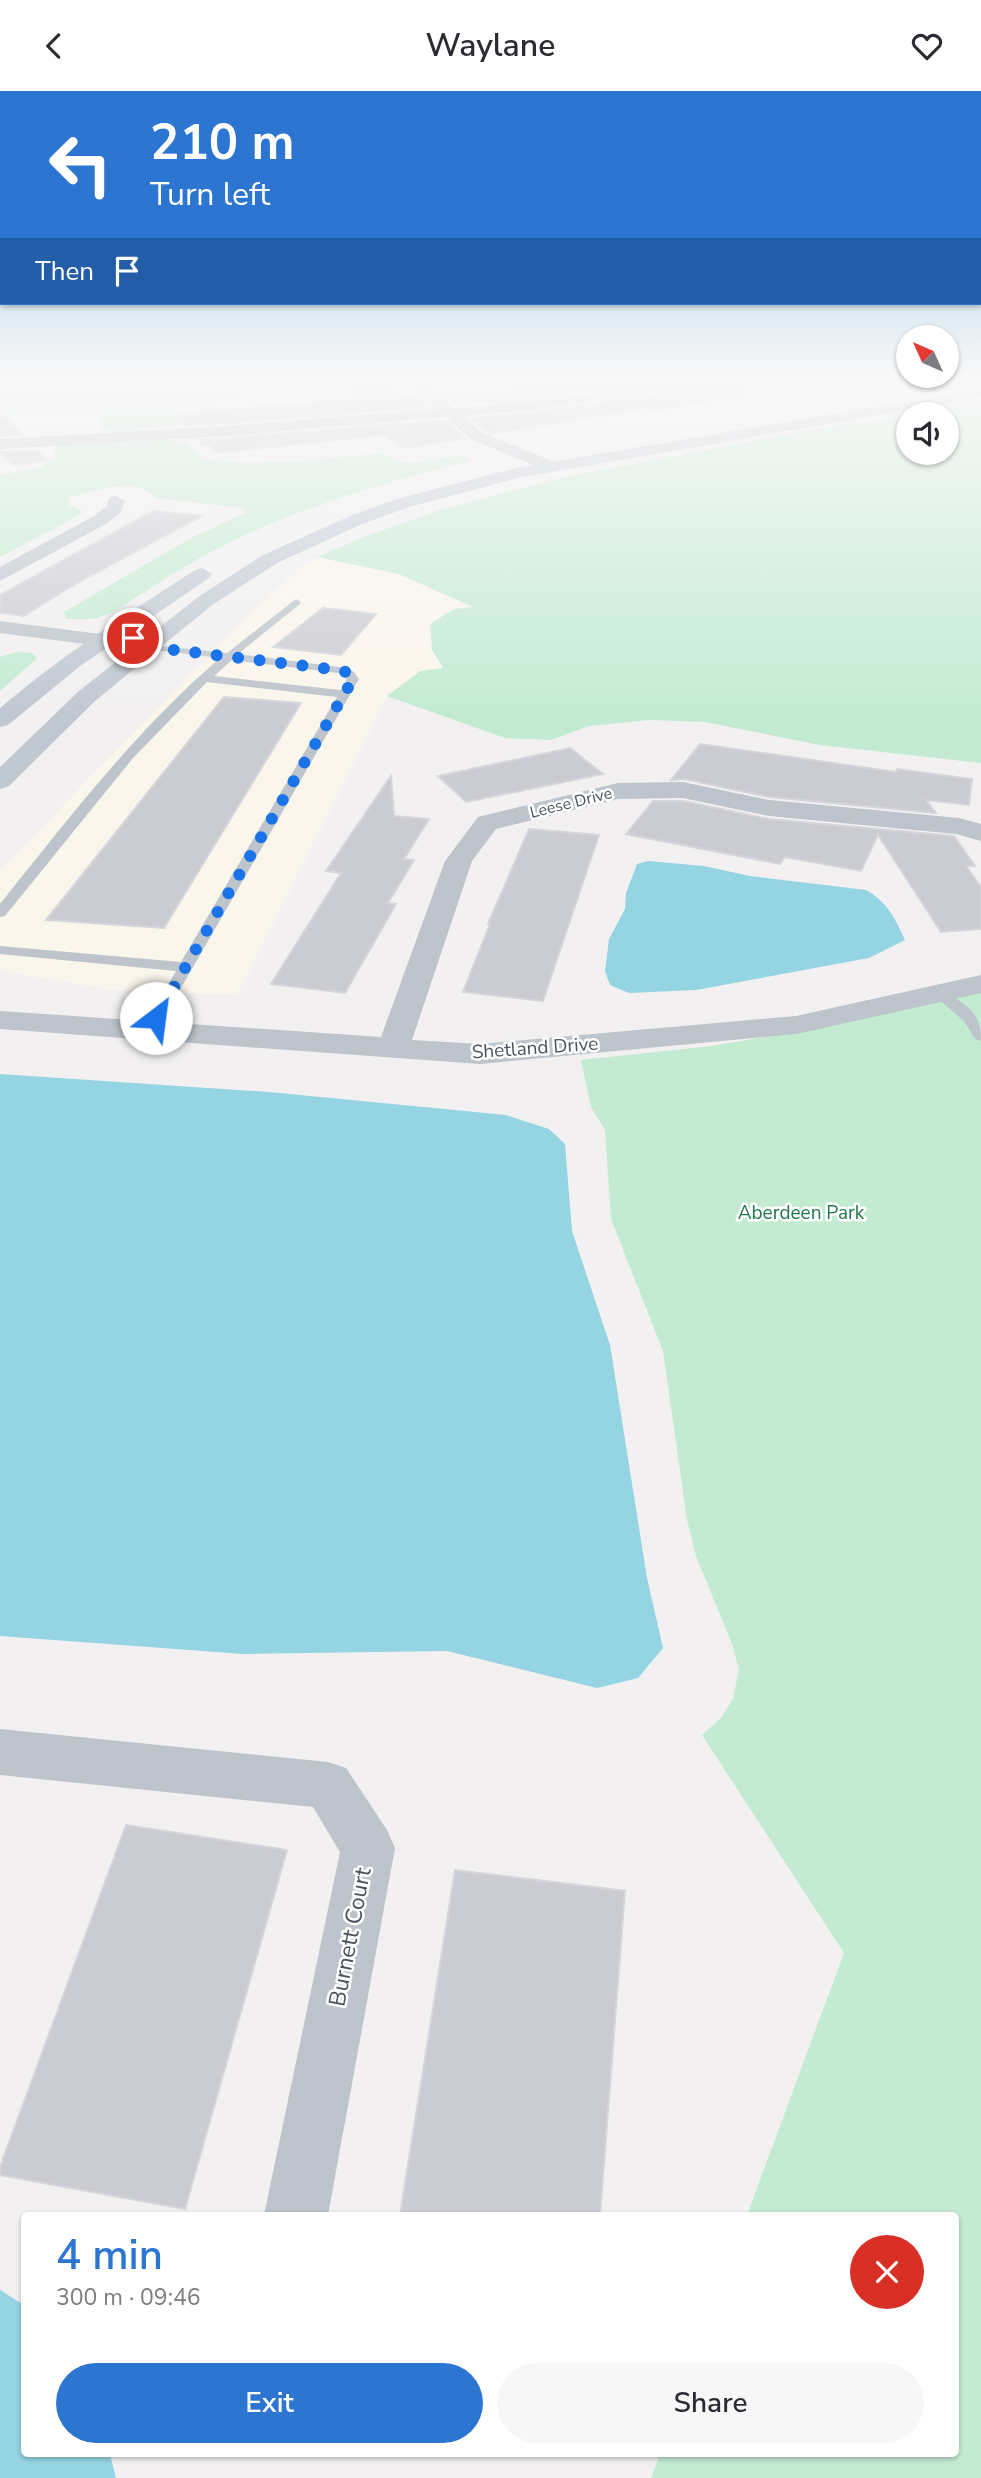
<!DOCTYPE html>
<meta charset="utf-8">
<style>
:root{--surface:#fff;--page:#f7f7f7;--text:#2b2b33;--muted:#7c7c81;--accent:#2c75d1}
body{margin:0;font-family:"Nunito Sans",sans-serif;background:var(--page);color:var(--text);height:100vh;display:flex;flex-direction:column;font-size:26px;white-space:nowrap}
*{box-sizing:border-box;margin:0}
p{font-size:23px;color:var(--muted)}
.icon{flex:none;width:38px;height:38px;fill:none;stroke:currentColor;stroke-width:2;stroke-linecap:round;stroke-linejoin:round}
.map{position:relative;flex:1;overflow:hidden}
.side{position:absolute;left:21px;top:2121px;width:938px;height:245px;display:flex;flex-direction:column;background:var(--surface);border-radius:7px;box-shadow:0 2px 5px #0004}
.side>*{flex:none}
.guide{position:absolute;left:0px;top:0px;width:982px;height:214px;box-shadow:0 2px 5px #0004;background:#2c75d1;color:#fff;overflow:hidden}
.needle{width:46px;rotate:315deg}
.controls{position:absolute;left:896px;top:234px;display:grid;gap:14px}
.controls a{display:grid;place-items:center;width:63px;height:63px;border-radius:50%;background:var(--surface);box-shadow:0 2px 5px #0004;font-size:35px}
.pin{position:absolute;display:grid;place-items:center;width:60px;height:60px;color:#fff;margin:-30px;border:4px solid #fff;border-radius:50%;box-shadow:0 2px 7px #0007}
.me{position:absolute;width:77px;margin:-38px;rotate:30deg;stroke-linejoin:round;filter:drop-shadow(0 0 5px #0008)}
.turn{display:flex;align-items:center;gap:24px;height:147px;padding:0 35px;font-size:32px}
.turn .icon{width:91px;height:91px;stroke-width:2.5}
.turn b{display:block;font-size:49px;line-height:60px}
.then{display:flex;align-items:center;height:66px;padding:0 35px;background:#0003;gap:14px;font-size:26px}
.round{display:grid;place-items:center;flex:none;width:74px;height:74px;border-radius:37px;background:var(--page)}
.overview{display:flex;align-items:center;justify-content:space-between;height:119px;padding:0 35px}
h1{font-size:42px;font-weight:600;line-height:52px;color:var(--accent)}
.primary-button{display:flex;gap:14px;margin-top:auto;padding:14px 35px}
.primary-button a{flex:1;height:80px;border-radius:42px;background:var(--accent);color:#fff;font-size:28px;font-weight:600;line-height:80px;text-align:center}
.primary-button a+a{background:var(--page);color:var(--text)}
header{display:flex;justify-content:space-between;align-items:center;height:91px;padding:0 35px;background:var(--surface);font-size:32px;font-weight:600}
.map>svg:first-child{display:block}
.commercial{fill:#fbf6ec}
.green{fill:#c3ebd2;fill-rule:evenodd}
.water{fill:#95d4e3}
.lines{fill:none;stroke-linecap:round;stroke-linejoin:round}
.stream{stroke:#95d4e3;stroke-width:4.5}
.building{fill:#cbccd2;stroke:#d5d6db;stroke-width:2}
.lane{fill:#bdc4cb;fill-rule:evenodd}
.street{fill:#bdc4cb;fill-rule:evenodd}
.secondary{fill:#c0c8d2;fill-rule:evenodd}
.route{stroke:#1a73e8;stroke-width:12;stroke-dasharray:0 21.6}
.labels{text-anchor:middle;dominant-baseline:central;stroke-width:5;stroke-linejoin:round;paint-order:stroke}
.far-street-label{font-size:16px;fill:#4a535c;stroke:#fff}
.street-label{font-size:19px;fill:#4a535c;stroke:#fff}
.park-label{font-size:19px;fill:#21764b;stroke:#fff}
.near-street-label{font-size:23px;fill:#4a535c;stroke:#fff}
</style>
<header><svg class="icon" aria-label="back" viewBox="0 0 24 24"><path d="M15 5l-7 7 7 7"/></svg>Waylane<svg class="icon" aria-label="heart" viewBox="0 0 24 24"><path d="M12 20l-8-8c-3-5 5-10 8-4 3-6 11-1 8 4z"/></svg></header>
<div class="map">
<svg width="981" height="2387" viewBox="0 0 981 2387">
<rect width="100%" height="100%" fill="#f2f0f0"/>
<polygon class="commercial" points="317,466 399,483 474,517 444,577 389,601 237,904 113,899 0,880 0,779 195,579 295,481"/>
<g class="green">
<polygon points="0,289 384,289 176,317 181,334 112,340 99,337 100,318 0,325"/>
<path d="M981,312V672L820,654L705,631L649,629L589,635L551,649L505,647L387,605L420,580L443,577L432,559L430,533L454,518L473,516L399,483L317,466L369,444L440,419L560,387L800,341ZM908,324H947V362H908Z"/>
<path d="M165,349C183,350 192,353 203,368L248,372L303,370L384,362C408,382 436,364 465,365L469,370C380,393 288,419 207,463C174,481 143,503 111,522L94,528H66L64,521L191,447L247,421L242,417L157,407C136,385 95,399 70,406L69,414L82,420L80,424L0,466V384L41,377L57,367L53,358L59,354Z"/>
<polygon points="16,561 33,562 36,568 0,600 0,566"/>
<polygon points="981,900 981,2387 651,2387 660,2363 956,2362 956,2124 747,2124 844,1862 702,1644 721,1627 733,1608 739,1578 732,1553 696,1465 687,1429 663,1260 611,1128 605,1039 591,1016 581,969 712,955 805,939"/>
</g>
<g class="water">
<path d="M648,770L704,775L750,785L866,799C887,811 895,827 905,849L869,867L696,899L629,902L610,894L605,880L609,848L625,818L626,802L637,773Z"/>
<polygon points="0,983 269,1001 506,1024 549,1038 565,1053 572,1140 610,1254 647,1487 663,1557 638,1587 597,1597 447,1560 243,1563 0,1545"/>
<polygon points="0,2199 24,2214 24,2362 110,2363 116,2387 0,2387"/>
</g>
<g class="lines">
<polyline class="stream" points="0,295 80,289"/>
</g>
<g class="building">
<polygon points="340,289 379,289 400,306 419,304 431,316 187,335 178,323 361,307"/>
<polygon points="590,289 661,289 530,308 455,314 441,302 461,300 465,302"/>
<polygon points="715,289 745,289 746,303 654,320 645,317 491,343 469,327 530,322 706,296"/>
<polygon points="0,322 23,344 0,345"/>
<polygon points="445,329 465,347 405,357 385,344 216,362 209,354 203,354 199,349"/>
<polygon points="37,359 48,369 13,374 0,361"/>
<polygon points="153,420 202,425 77,492 24,525 0,522 0,504"/>
<polygon points="323,517 376,523 341,564 273,556"/>
<polygon points="224,606 301,612 164,837 46,829"/>
<polygon points="700,653 896,681 897,678 972,688 969,714 926,709 936,722 769,706 684,688 671,689"/>
<polygon points="570,657 603,683 466,711 438,685"/>
<polygon points="391,685 394,725 429,728 404,768 414,769 388,812 396,813 345,902 271,893 341,782 326,780"/>
<polygon points="653,710 683,710 769,728 954,745 975,775 966,775 981,796 981,838 941,841 878,744 861,780 785,766 780,773 626,743"/>
<polygon points="529,738 599,744 543,910 463,901 490,833 488,833"/>
<polygon points="126,1734 287,1759 185,2118 0,2084 0,2076"/>
<polygon points="455,1779 625,1800 600,2124 400,2124"/>
</g>
<g class="lines">
<g class="lane">
<path d="M296,508L301,511L300,513L238,563L339,576L353,580L359,588L155,942L149,944L141,939L176,880L0,863V855L181,871L337,606L207,591L133,667L5,825L0,826V813C69,727 136,639 220,567L147,558L143,557V553L227,562ZM232,569L338,582L347,588L341,599L214,585Z"/>
<path d="M940,897L945,899C967,917 981,919 981,950L975,948L964,930L935,905L932,902Z"/>
</g>
<g class="street">
<polygon points="407,289 422,289 454,317 530,311 678,289 713,289 706,293 530,319 463,325 482,342 555,371 557,375 555,379 549,380 470,348 446,326 226,345 0,358 0,348 226,335 437,318"/>
<polygon points="116,405 125,410 120,422 106,433 0,490 0,476 94,425 106,416 110,406"/>
<polygon points="0,530 100,543 108,544 111,549 108,554 100,555 0,542"/>
<polygon points="683,691 769,709 959,727 981,733 981,750 956,743 769,725 683,707 618,708 496,738 472,770 412,949 480,953 796,925 981,884 981,902 796,943 480,973 0,938 0,920 381,946 445,770 478,726 618,692"/>
<polygon points="0,1638 328,1671 346,1677 387,1739 395,1757 328,2124 264,2124 340,1761 313,1716 0,1684"/>
</g>
<g class="secondary">
<polygon points="981,298 981,306 517,387 409,416 362,433 277,472 212,514 95,610 9,695 0,698 0,676 79,600 198,506 263,464 350,425 397,408 516,377"/>
<path d="M202,477L212,483L209,487L80,575L8,634L0,636V617C61,565 128,522 195,479Z"/>
</g>
</g>
<linearGradient id="sky" x2="0" y2="1"><stop stop-color="#87c1e6"/><stop offset="0.46" stop-color="#f9f8f8"/><stop offset="1" stop-color="#f9f8f8" stop-opacity="0"/></linearGradient>
<rect width="981" height="623" fill="url(#sky)"/>
<g class="lines">
<polyline class="route" points="133,547 147,555 166,558 339,579 349,582 353,588 156,927"/>
</g>
<g class="labels">
<g class="far-street-label">
<text transform="translate(571 712) rotate(-14)">Leese Drive</text>
</g>
<g class="street-label">
<text transform="translate(535 957) rotate(-4)">Shetland Drive</text>
</g>
<g class="park-label">
<text x="801" y="1122">Aberdeen Park</text>
</g>
<g class="near-street-label">
<text transform="translate(350 1846) rotate(-79)">Burnett Court</text>
</g>
</g>
</svg>
<div class="controls">
<a><svg class="needle" viewBox="-14 -14 28 28"><path d="M0-13l5 13h-10z" fill="#e53935"/><path d="M0 13l5-13h-10z" fill="#7c7c81"/></svg></a>
<a><svg class="icon" aria-label="sound" viewBox="0 0 24 24"><path d="M4 9h4l5-4v14l-5-4H4zM17 9q2 3 0 6"/></svg></a>
</div>
<div class="pin" style="left:133px;top:547px;background:#d93025"><svg class="icon" aria-label="arrive" viewBox="0 0 24 24"><path d="M6 21V4h12l-3 4 3 4H6"/></svg></div>
<svg class="me" style="left:156px;top:927px" viewBox="-20 -20 40 40"><circle r="19" fill="#fff"/><path d="M0-13L10 11 0 6-10 11z" fill="#1a73e8"/></svg>
<div class="guide">
<div class="turn"><svg class="icon" aria-label="left" viewBox="0 0 24 24"><path d="M17 20v-9H6M10 6l-5 5 5 5"/></svg><div><b>210 m</b>Turn left</div></div>
<div class="then">Then<svg class="icon" aria-label="arrive" viewBox="0 0 24 24"><path d="M6 21V4h12l-3 4 3 4H6"/></svg></div>
</div>
<section class="side">
<div class="overview"><div><h1>4 min</h1><p>300 m · 09:46</p></div><a class="round" style="background:#d93025;color:#fff"><svg class="icon" aria-label="close" viewBox="0 0 24 24"><path d="M6 6l12 12M18 6L6 18"/></svg></a></div>
<div class="primary-button"><a>Exit</a><a>Share</a></div>
</section>
</div>
